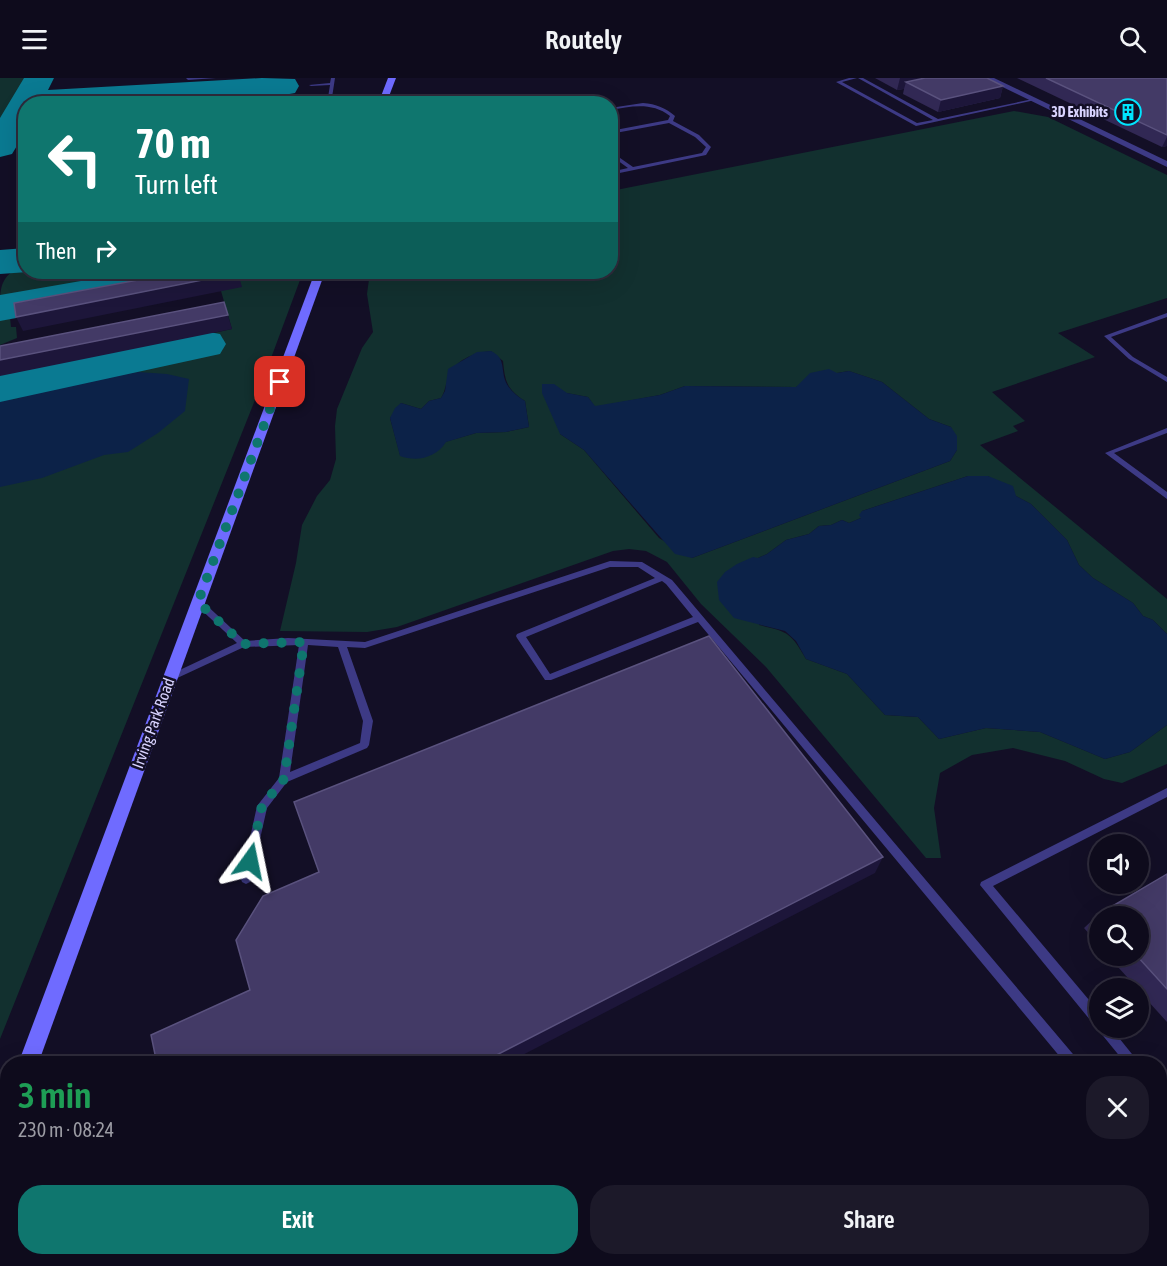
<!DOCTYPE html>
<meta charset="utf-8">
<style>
:root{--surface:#0e0b1c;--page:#1c1929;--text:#f1f3f6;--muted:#9b9ba3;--line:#2e2b3b;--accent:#0f766e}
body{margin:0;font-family:"Asap Condensed",sans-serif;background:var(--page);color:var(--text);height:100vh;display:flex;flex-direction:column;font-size:22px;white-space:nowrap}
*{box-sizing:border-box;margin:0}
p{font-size:20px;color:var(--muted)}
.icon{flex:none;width:33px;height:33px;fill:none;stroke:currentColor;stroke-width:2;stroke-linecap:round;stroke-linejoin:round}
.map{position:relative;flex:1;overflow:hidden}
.drawer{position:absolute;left:0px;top:978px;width:1167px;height:210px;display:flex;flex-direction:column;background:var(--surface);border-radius:24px 24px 0 0;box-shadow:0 6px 24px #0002,0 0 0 2px var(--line)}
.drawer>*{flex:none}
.banner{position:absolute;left:18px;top:18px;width:600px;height:183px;border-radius:24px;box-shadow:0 6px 24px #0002,0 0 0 2px var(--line);background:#0f766e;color:#fff;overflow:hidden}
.controls{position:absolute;left:1089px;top:756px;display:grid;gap:12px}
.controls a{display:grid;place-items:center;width:60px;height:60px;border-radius:50%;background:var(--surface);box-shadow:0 6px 24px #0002,0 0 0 2px var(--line);font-size:30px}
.pin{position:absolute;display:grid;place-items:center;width:51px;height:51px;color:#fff;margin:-26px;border-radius:12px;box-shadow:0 3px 9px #0006}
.me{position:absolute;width:66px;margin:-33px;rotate:12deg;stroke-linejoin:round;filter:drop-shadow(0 0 4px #0008)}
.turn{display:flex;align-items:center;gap:21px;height:126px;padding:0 18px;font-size:27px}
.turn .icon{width:78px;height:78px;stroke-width:2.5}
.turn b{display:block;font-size:42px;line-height:51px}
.then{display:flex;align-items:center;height:57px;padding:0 18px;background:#0003;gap:12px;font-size:22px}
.round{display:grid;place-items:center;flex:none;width:63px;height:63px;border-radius:24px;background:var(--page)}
.summary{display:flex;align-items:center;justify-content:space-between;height:102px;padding:0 18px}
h1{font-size:36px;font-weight:600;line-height:45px;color:#1e9e55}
.action{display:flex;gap:12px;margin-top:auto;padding:12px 18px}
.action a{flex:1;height:69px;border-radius:24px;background:var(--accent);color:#fff;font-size:24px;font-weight:600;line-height:69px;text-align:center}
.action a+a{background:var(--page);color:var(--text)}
header{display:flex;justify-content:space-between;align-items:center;height:78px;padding:0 18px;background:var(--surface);font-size:27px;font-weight:600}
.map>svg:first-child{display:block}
.green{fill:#12302f;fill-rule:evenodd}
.water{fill:#0c2248}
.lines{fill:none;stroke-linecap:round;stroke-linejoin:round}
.taxiway{fill:#0a7a92;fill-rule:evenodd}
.service{fill:#3d3a85;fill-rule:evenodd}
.minor{fill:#3d3a85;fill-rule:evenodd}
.secondary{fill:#6f6bff;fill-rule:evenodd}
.wall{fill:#312854}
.shaded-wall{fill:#1d163a}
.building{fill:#433a66;stroke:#5a527e;stroke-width:1.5}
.route{stroke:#0f766e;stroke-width:10;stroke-dasharray:0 18}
.labels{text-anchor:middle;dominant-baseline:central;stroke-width:5;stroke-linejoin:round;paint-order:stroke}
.far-poi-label{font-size:14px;font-weight:bold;fill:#d9d4ff;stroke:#130f26;text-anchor:end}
.street-label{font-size:16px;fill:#d9d4ff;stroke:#130f26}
</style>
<header><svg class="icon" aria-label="menu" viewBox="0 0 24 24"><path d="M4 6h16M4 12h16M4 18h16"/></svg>Routely<svg class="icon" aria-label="search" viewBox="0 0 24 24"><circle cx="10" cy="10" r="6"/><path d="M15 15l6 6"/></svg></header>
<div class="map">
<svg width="1167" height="1188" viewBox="0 0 1167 1188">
<rect width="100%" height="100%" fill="#130f26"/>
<g class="green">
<polygon points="0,0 28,0 4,40 0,42"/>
<path d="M1014,33L1048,39L1167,97V220L1058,255L1095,279L992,314L1025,343L1013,348L1018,353L980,367L1167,521V556L1153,542L1143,538L1133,525L1093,500L1079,487L1067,462L1031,426L1016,418L988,398H968L862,433L861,440L849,445L842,442L831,447L819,448L809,456L786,462L767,476L758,480L759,547C789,554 791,555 806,581L847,596L885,637L918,639L939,661L986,650L1040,654L1105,681L1130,674L1167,647V686L1122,705L1104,701L1065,683L1013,670L972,677L940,695L934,730L941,780H926L766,589L701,526L667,484L646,473L629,471L613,473L397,549L367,554L280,553L296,485L302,447L317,418L330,402L336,381L335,348L337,331L362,270L373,254L367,216L370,194H610L611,113ZM491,273L503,283C505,304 507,311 525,323L529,349L506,354L476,355L400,377L390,340L401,325L421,331L429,323L441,320C445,314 445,308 448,301C454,282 473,275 491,273ZM849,293L882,304L929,341L951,349L957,372L950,383L692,480L659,460L584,372L560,356L561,314L588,319L595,329L660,317L685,308L796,309L837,295Z"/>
<path d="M23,189H25L26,194H177L6,226L0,225C0,206 4,195 23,189Z"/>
<polygon points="236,194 303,194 261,307 0,961 0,316 58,308 217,271 214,255 232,251 221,213"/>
<polygon points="32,228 19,237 10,239 11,249 16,249 17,260 0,267 0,235"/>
</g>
<g class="water">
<path d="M491,273C505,280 501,288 505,302C508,311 517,318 525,323L529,349L506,354L476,355L446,364C436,380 417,384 400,378L390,340L395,330L401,325L421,331L429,323L441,320L445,313L448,291L477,274Z"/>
<polygon points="829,291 837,295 849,293 882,304 929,341 951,349 957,358 957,372 950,383 692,480 675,476 584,372 560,356 542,315 542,306 554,306 567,315 588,319 595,328 660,317 685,308 796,309 810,295"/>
<polygon points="138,294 167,296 189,301 185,333 158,355 128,374 104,377 42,400 0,409 0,322 15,321 58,308"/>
<polygon points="968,398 988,398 1013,408 1016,418 1031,426 1067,462 1079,487 1093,500 1133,525 1143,538 1153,542 1167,556 1167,647 1130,674 1105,681 1040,654 986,650 939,661 918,639 885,637 847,596 806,581 796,563 785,553 734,540 719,522 717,504 725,494 737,486 753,479 758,480 767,476 786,462 809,456 819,448 831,447 842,442 849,445 861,440 859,437 862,433"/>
</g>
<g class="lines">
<g class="taxiway">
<polygon points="24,0 54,0 48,12 262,0 295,1 299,8 295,15 284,17 144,26 26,26 26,53 12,76 0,79 0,40"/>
<polygon points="26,170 26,194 28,194 0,196 0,172"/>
<polygon points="133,194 221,194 215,203 200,206 0,243 0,217"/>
<polygon points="204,253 220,256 226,266 220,276 0,324 0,296"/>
</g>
<g class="service">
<polygon points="186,0 216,0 188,2"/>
<polygon points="331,0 335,0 331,26 327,26 330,7 311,8 309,7 330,5"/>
<polygon points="849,0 857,0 842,4 917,45 933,42 858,0 863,0 938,41 1033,21 1035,22 916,48 836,4"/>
<path d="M643,25C656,26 666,30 675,38L673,43L699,57L711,69L706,77L610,97V94L628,90L610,77V73L633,89L702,75L706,69L695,59L669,45L610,56V53L668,42L670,38C652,24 632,28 610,32V30Z"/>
<polygon points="1167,235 1167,239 1111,259 1133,279 1167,299 1167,304 1129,281 1104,258"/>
<polygon points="1167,350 1167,355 1114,375 1167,414 1167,421 1105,375"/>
<path d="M610,483L642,484L672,502L1078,982L1080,986H1066L698,544L551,602H545L517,560L516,558L517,556L655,500L638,489H610L365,570L347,569L373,643L369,667L367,670L287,704L267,730L251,801L250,804L246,806L242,804L241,801L257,728L279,700L299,567L244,569L173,602H167L165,600L167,598L237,565L195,526L194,524L195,522H201L245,563L288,560L365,564ZM662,503L666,506L693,539L550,596L526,559ZM308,567L338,569L363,643L360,665L290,694Z"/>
<polygon points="1167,710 1167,719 993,808 1100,935 1100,950 1111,950 1140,986 1126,986 980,807 981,804"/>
<path d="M1160,1011C1167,1015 1167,1023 1167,1032C1158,1028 1159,1019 1160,1011Z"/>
<path d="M1160,1088L1167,1093V1109C1158,1106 1159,1096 1160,1088Z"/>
</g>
<polygon class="minor" points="984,0 994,0 1167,83 1167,89"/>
<g class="secondary">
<polygon points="388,0 396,0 386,26 378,26"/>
<polygon points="315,194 325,194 38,986 18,986"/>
<polygon points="8,1030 8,1067 0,1071 0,1034"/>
</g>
</g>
<g class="wall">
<polygon points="875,0 987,0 1003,8 1000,20 938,34 903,16 904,11 897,12"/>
<polygon points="1017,0 1167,0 1167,68 1162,69"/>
<polygon points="1167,796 1167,944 1138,912 1138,910 1137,910 1108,878 1138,878 1138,838 1100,838 1100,868 1084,850 1099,836"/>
</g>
<g class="shaded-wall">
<polygon points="900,0 954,0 906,4 904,11 897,12"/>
<polygon points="1003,8 1000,20 938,34 941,22"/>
<polygon points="1167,59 1167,68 1162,69"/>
<polygon points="238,195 242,209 23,253 16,239"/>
<polygon points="224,224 232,251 0,298 0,282"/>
<polygon points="883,779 875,795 505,986 479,986"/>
</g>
<g class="building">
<polygon points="925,0 987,0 1003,8 941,22 906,4"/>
<polygon points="1046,0 1167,0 1167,57"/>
<polygon points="181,194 238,194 238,195 16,239 14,225"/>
<polygon points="224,224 228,237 0,282 0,268"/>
<polygon points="709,558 883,779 479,986 157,986 151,957 250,912 236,862 263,818 319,794 294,724"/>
<polygon points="1167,796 1167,911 1137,878 1138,878 1138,838 1101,838 1099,836"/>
<polygon points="377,1180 599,1180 603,1188 363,1188"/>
</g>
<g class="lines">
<polyline class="route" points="250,783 262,728 284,701 304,564 243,566 198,524 280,304"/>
</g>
<defs>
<g id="building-ring" transform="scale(1.35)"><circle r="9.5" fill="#130f26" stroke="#00e5ff" stroke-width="1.5"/><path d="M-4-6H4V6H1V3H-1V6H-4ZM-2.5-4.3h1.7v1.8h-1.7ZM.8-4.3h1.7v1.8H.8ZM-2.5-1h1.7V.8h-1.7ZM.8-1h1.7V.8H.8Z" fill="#00e5ff"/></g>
</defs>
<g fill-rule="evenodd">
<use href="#building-ring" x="1128" y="34"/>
</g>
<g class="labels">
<g class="far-poi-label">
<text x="1108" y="34">3D Exhibits</text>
</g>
<g class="street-label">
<text transform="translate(153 645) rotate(-70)">Irving Park Road</text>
</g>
</g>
</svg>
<div class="controls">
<a><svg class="icon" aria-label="sound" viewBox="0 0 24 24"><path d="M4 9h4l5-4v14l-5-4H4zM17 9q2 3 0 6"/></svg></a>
<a><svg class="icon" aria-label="search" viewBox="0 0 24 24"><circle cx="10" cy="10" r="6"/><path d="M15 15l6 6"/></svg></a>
<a><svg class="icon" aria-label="layers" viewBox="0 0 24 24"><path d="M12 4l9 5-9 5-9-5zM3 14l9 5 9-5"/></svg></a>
</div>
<div class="pin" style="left:280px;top:304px;background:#d93025"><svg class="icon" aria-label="arrive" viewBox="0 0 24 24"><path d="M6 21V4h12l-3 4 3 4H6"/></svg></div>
<svg class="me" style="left:250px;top:783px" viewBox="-20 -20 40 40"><path d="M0-17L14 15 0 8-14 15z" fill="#0f766e" stroke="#fff" stroke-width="4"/></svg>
<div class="banner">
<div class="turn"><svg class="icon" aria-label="left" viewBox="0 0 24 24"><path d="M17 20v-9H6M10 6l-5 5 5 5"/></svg><div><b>70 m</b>Turn left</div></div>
<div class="then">Then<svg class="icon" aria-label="right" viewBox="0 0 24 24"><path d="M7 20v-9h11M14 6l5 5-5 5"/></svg></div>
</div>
<section class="drawer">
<div class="summary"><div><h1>3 min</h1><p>230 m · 08:24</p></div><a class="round"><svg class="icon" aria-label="close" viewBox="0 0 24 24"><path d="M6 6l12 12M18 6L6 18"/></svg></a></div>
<div class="action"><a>Exit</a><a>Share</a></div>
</section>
</div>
